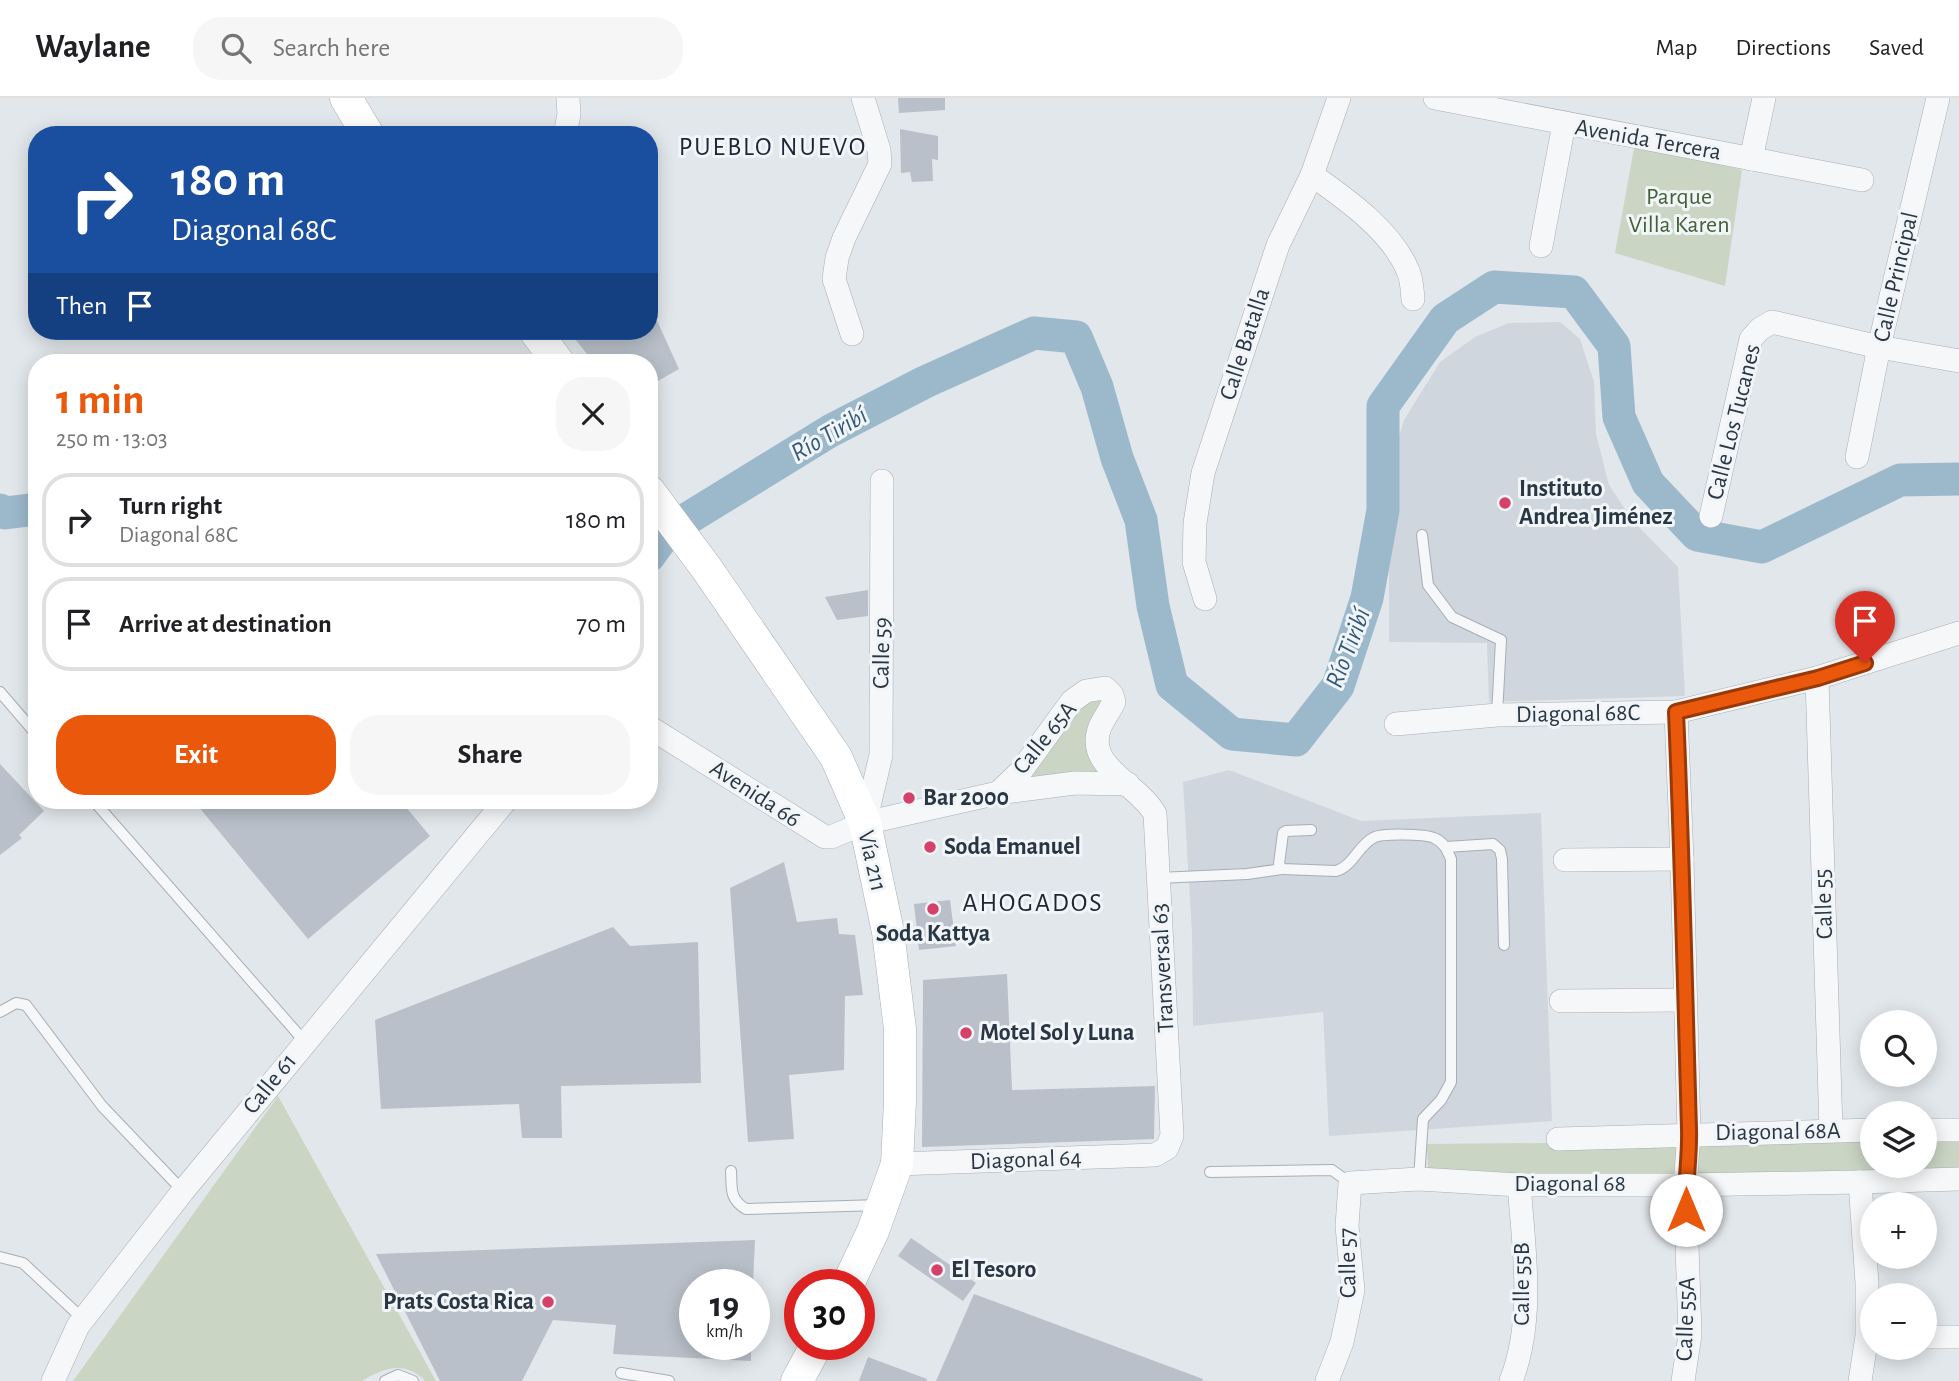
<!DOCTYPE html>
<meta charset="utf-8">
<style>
:root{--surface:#fff;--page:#f6f6f6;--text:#202124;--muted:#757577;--line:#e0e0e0;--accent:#ea580c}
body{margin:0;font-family:"Alegreya Sans",sans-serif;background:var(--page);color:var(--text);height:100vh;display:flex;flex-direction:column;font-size:26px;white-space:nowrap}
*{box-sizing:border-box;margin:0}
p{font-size:23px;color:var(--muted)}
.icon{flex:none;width:38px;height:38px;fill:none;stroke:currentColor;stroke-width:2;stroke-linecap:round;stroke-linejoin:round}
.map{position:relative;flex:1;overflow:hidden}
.panel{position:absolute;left:28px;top:256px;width:630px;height:455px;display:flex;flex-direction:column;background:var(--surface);border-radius:28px;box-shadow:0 4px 18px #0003}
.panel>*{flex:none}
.hud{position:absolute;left:28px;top:28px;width:630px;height:214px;border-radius:28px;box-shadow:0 4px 18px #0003;background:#1a4fa0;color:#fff;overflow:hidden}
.controls{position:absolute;left:1860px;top:912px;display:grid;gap:14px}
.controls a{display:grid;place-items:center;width:77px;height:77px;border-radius:50%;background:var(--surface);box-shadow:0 4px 18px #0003;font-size:35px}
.speed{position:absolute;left:679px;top:1171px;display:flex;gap:14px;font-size:35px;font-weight:700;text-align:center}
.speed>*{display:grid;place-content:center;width:91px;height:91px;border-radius:50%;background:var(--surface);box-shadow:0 4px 18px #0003;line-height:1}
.speed small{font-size:18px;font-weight:400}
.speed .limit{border:10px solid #d22;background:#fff;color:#111}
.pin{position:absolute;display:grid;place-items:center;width:60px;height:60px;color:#fff;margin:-72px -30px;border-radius:50% 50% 50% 0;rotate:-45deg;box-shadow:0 0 7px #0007}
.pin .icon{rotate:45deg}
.me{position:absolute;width:77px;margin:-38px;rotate:0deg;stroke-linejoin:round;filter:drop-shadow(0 0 5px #0008)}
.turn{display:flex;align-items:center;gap:24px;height:147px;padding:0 28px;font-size:32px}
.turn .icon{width:91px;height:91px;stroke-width:2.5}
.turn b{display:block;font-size:49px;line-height:60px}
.then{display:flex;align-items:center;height:66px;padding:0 28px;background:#0003;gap:14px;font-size:26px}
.round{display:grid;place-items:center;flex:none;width:74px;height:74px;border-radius:28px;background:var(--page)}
.headline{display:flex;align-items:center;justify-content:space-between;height:119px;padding:0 28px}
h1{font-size:42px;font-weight:700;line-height:52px;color:var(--accent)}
.cta{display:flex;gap:14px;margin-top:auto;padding:14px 28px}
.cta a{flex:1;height:80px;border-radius:28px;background:var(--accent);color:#fff;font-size:28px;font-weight:700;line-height:80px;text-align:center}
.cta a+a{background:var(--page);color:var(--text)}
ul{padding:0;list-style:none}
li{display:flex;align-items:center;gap:21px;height:94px;margin:0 14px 10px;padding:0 14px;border:4px solid var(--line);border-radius:28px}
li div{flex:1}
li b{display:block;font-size:26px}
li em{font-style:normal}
header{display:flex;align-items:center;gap:42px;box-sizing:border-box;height:98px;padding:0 35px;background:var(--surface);border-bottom:2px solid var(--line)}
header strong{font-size:33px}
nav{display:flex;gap:38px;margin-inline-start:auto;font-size:24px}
.search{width:490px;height:63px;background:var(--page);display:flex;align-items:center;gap:18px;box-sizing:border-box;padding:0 24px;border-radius:28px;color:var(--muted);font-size:26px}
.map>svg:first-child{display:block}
.built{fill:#d0d6dd}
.green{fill:#cad5c3}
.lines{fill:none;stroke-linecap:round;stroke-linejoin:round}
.river{stroke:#9cb9cc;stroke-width:33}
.building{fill:#b9c0c9}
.service-casing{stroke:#a7aeb6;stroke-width:12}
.minor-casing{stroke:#a7aeb6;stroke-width:24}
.secondary-casing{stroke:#a7aeb6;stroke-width:33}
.service{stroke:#f5f7f9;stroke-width:10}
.minor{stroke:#f5f7f9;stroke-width:23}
.secondary{stroke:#fff;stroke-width:32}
.route-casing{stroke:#983908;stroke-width:18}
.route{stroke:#ea580c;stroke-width:12}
.poi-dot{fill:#d54269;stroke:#f2f5f8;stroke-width:2.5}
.labels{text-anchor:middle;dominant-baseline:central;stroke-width:6;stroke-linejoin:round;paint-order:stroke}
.street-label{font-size:24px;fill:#293644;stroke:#f2f5f8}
.park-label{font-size:24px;fill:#436036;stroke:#f2f5f8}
.poi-label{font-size:24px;font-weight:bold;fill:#293644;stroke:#f2f5f8;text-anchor:start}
.neighbourhood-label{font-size:26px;letter-spacing:2px;fill:#1b2735;stroke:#f2f5f8}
.water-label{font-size:26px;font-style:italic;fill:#315a7a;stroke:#f2f5f8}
</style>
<header>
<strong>Waylane</strong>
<div class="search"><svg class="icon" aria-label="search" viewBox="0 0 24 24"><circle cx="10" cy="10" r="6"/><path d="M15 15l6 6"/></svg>Search here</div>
<nav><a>Map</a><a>Directions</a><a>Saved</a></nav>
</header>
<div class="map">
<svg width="1959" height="1283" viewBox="0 0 1959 1283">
<rect width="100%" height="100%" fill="#e2e7eb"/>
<g class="built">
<polygon points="1560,224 1580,241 1594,284 1596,336 1609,387 1633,423 1678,469 1685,598 1489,604 1487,545 1389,544 1389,371 1404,322 1440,264 1475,239 1509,225"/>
<polygon points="1229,672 1361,723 1541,715 1552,1023 1329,1038 1323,914 1193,928 1192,835 1183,684"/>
</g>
<g class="green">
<polygon points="1635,45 1742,72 1725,188 1615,155"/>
<polygon points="1105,594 1096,627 1109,678 1017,687 1076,606"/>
<path d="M278,998L436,1283H425C406,1262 383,1270 362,1283H73Z"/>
<polygon points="1959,1040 1959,1071 1802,1076 1428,1076 1427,1046 1872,1042 1872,1068 1925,1068 1925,1041"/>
</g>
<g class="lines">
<g class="river">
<polyline points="0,412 5,415 37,411"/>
<polyline points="682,424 830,333 925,284 1034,235 1076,239 1097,289 1117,360 1141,422 1153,508 1172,587 1232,636 1296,642 1338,588 1367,500 1383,412 1383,308 1445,221 1494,189 1574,194 1614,248 1619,319 1648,385 1697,437 1762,449 1900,382 1959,381"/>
<polyline points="649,458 665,436"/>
</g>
</g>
<g class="building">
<polygon points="898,0 945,0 945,12 899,15"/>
<polygon points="900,31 938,38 938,62 932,61 933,83 912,84 910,74 901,75"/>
<polygon points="649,205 679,271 649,288 649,264 593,264 569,233 649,233"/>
<polygon points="868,492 868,518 837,522 825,499"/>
<polygon points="0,666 44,713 19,737 22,740 0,757"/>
<polygon points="193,702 400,702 430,738 308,841"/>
<polygon points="784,764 797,824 837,820 839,836 855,837 863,897 845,898 844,972 789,977 794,1041 748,1044 730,790"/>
<polygon points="950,802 956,848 919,852 914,806"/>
<polygon points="613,829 630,848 698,844 701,985 561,988 562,1040 522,1040 519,1006 381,1011 375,922"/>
<polygon points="1007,876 1012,992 1155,988 1154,1041 922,1049 923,882"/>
<polygon points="911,1140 976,1185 963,1203 898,1158"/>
<polygon points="755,1142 753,1186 695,1186 695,1246 751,1246 751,1263 613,1256 616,1227 553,1222 522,1283 440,1283 376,1156"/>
<polygon points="974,1196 1203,1281 1202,1283 936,1283"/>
<polygon points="868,1259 927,1281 927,1283 859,1283"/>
</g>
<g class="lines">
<g class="service-casing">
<g id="service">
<polyline points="1422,437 1428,487 1452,519 1501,542 1497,617"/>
<polyline points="0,594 37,637"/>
<polyline points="93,702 305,944"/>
<path d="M1311,732L1286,733L1283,735L1279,766L1282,771L1336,773C1353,768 1358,748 1373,740C1381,735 1425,736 1434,740C1444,744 1447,752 1451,761V984L1441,1002L1423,1021L1419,1081"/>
<polyline points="1446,749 1493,746 1500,752 1502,761 1504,847"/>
<polyline points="1158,780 1247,776 1282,771"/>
<polyline points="0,914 16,905 26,907 102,1008 183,1093"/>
<path d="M731,1073C732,1090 729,1101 746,1111L880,1107"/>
<polyline points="1210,1074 1332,1072 1350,1085"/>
<polyline points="0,1159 23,1165 84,1222"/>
<polyline points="621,1275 669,1283"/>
<polyline points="385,1283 398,1277 413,1283"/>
</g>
</g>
<g class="minor-casing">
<g id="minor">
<polyline points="1435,0 1862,82"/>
<polyline points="565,37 569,16 568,0"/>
<polyline points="1751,61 1764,0"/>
<path d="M1312,77C1346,101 1392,133 1408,173C1412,181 1412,192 1413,201"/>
<polyline points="1541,148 1564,26"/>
<polyline points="852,236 834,181 837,160 844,140 880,66 879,52 863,0"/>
<polyline points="1857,359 1879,249 1938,0"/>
<polyline points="1711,418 1751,241 1760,231 1772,224 1879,249 1959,263"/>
<polyline points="1205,501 1194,464 1195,425 1203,375 1278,147 1312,77 1339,0"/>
<polyline points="1817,580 1831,1032"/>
<polyline points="1676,614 1682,761 1689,1036 1685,1087 1690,1237 1683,1283"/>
<polyline points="1396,626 1497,617 1676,614 1817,580 1959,535"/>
<polyline points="649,629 825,739 831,739 865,725 998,695 1075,685 1128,686"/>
<polyline points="865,725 881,657 882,383"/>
<polyline points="1565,762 1682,761"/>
<polyline points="1561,903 1685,902"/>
<polyline points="1925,1032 1959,1032"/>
<polyline points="1558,1041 1872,1032"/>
<path d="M897,1066L1155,1057L1167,1050L1172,1038L1155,716C1139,686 1084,669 1100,629C1104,620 1110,612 1114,604L1112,597L1105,590L1086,593L1072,603L1021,673L998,695"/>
<polyline points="1925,1239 1959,1239"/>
<polyline points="53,1283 78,1228 183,1093 506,702"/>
<polyline points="1327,1283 1342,1244 1353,1192 1347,1128 1350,1085 1419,1081 1519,1087 1685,1087 1860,1084 1959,1081"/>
<path d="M1511,1283C1535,1221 1524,1151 1519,1087"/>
<polyline points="1860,1283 1867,1238 1867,1185 1860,1084"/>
</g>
</g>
<g class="secondary-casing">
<g id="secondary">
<polyline points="346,0 368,37"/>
<polyline points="535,233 558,264"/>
<polyline points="649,393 707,471 836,659 865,725 888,834 900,931 900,1003 897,1066 873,1133 848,1186"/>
<polyline points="797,1283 817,1246"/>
</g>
</g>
<use href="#service" class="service"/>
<use href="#minor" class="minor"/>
<use href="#secondary" class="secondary"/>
</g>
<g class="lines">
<g class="route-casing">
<path id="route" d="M1686,1112C1685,1085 1690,1058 1689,1031C1685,892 1682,753 1676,614L1818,580L1865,565"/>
</g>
<use href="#route" class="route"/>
</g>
<g class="poi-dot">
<circle cx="1505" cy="405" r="7"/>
<circle cx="909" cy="700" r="7"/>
<circle cx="930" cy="749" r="7"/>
<circle cx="933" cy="811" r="7"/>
<circle cx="966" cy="935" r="7"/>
<circle cx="937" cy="1172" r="7"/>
<circle cx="548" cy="1204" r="7"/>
</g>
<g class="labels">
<g class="street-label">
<text transform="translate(1648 42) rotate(10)">Avenida Tercera</text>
<text transform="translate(1896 179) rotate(-77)">Calle Principal</text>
<text transform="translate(1245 246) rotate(-72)">Calle Batalla</text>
<text transform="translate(1734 324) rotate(-76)">Calle Los Tucanes</text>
<text transform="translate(882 555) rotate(-89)">Calle 59</text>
<text transform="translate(1578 616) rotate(-1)">Diagonal 68C</text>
<text transform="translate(1045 640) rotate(-51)">Calle 65A</text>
<text transform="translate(755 696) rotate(33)">Avenida 66</text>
<text transform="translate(872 763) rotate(77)">Vía 211</text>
<text transform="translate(1824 806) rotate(-92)">Calle 55</text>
<text transform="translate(1163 870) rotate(-93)">Transversal 63</text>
<text transform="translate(270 986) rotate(-51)">Calle 61</text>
<text transform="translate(1778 1034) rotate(-1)">Diagonal 68A</text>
<text transform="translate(1026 1062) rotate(-2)">Diagonal 64</text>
<text x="1570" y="1086">Diagonal 68</text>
<text transform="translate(1348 1165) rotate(-91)">Calle 57</text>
<text transform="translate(1522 1186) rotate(-90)">Calle 55B</text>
<text transform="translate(1686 1221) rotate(-88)">Calle 55A</text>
</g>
<g class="park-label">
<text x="1679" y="99">Parque<tspan x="1679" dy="28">Villa Karen</tspan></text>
</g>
<g class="poi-label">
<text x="1519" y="391">Instituto<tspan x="1519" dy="28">Andrea Jiménez</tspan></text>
<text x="923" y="700">Bar 2000</text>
<text x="944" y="749">Soda Emanuel</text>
<text x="933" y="836" text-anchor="middle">Soda Kattya</text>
<text x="980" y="935">Motel Sol y Luna</text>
<text x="951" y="1172">El Tesoro</text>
<text x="534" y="1204" text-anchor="end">Prats Costa Rica</text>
</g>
<g class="neighbourhood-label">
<text x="773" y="49">PUEBLO NUEVO</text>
<text x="1033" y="805">AHOGADOS</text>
</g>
<g class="water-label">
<text transform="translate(829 336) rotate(-30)">Río Tiribí</text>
<text transform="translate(1348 550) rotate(-69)">Río Tiribí</text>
</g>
</g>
</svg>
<div class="controls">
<a><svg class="icon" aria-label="search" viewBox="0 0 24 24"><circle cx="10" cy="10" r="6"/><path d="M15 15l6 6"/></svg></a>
<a><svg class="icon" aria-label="layers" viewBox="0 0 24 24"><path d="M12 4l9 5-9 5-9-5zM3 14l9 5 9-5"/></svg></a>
<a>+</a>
<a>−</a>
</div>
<div class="speed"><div>19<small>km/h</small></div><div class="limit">30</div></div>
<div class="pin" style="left:1865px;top:565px;background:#d93025"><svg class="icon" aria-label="arrive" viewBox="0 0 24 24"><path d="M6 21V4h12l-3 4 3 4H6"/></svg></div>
<svg class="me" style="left:1686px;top:1112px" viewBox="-20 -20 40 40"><circle r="19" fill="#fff"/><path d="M0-13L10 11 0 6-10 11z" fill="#ea580c"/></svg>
<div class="hud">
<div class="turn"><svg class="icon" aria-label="right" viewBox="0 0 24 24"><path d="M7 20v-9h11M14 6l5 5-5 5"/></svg><div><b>180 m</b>Diagonal 68C</div></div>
<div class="then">Then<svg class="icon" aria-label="arrive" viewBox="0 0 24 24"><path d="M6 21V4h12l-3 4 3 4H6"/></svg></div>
</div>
<section class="panel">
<div class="headline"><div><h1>1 min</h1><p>250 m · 13:03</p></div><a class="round"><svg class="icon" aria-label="close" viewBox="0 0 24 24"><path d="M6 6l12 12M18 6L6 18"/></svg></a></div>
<ul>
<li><svg class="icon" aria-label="right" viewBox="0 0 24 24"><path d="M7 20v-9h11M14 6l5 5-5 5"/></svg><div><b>Turn right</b><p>Diagonal 68C</p></div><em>180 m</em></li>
<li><svg class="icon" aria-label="arrive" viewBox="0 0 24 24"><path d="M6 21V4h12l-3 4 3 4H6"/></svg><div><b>Arrive at destination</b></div><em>70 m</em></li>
</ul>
<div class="cta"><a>Exit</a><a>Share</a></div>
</section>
</div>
